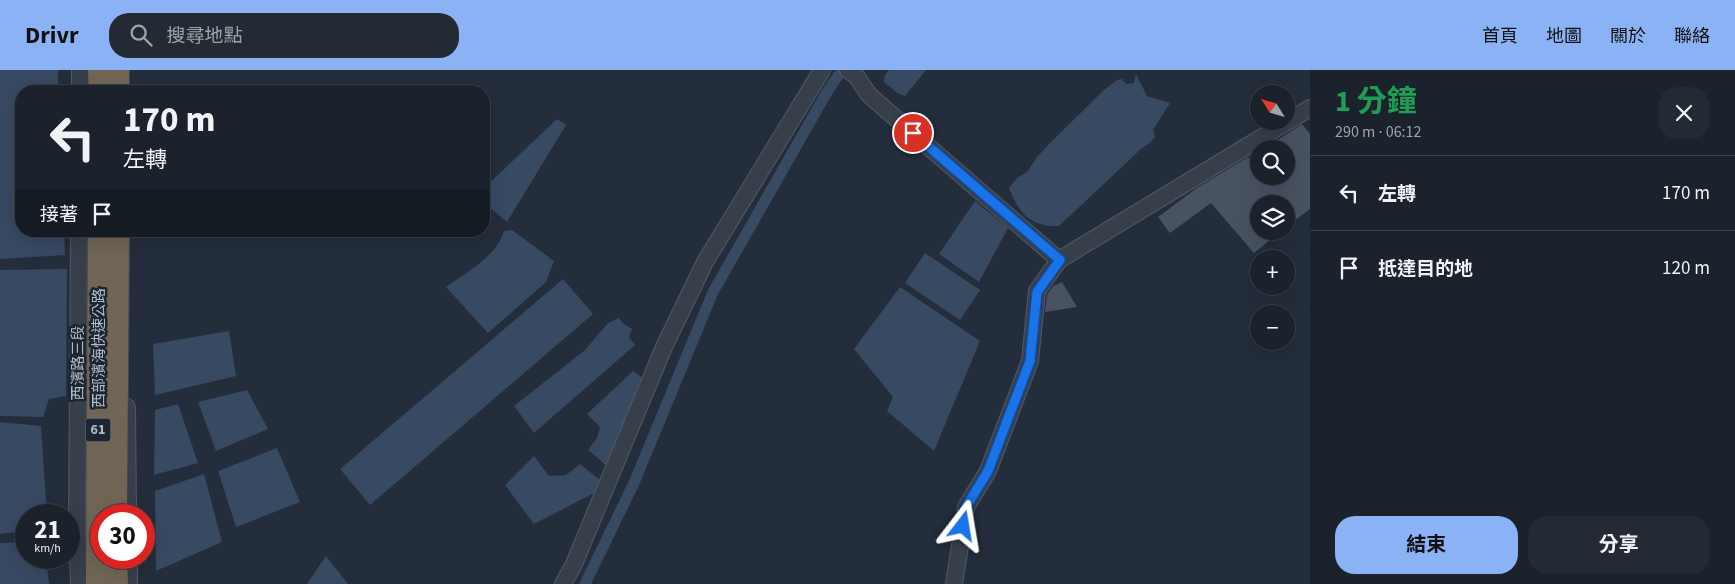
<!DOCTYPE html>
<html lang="zh-TW">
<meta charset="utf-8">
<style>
:root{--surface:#1b222c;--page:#242a34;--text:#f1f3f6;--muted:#a0a4a9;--line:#393f48;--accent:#8ab2f4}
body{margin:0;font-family:"Source Sans 3","Noto Sans TC",sans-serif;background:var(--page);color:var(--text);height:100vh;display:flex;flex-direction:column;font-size:19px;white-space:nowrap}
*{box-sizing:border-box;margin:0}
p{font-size:16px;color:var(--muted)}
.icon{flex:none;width:28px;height:28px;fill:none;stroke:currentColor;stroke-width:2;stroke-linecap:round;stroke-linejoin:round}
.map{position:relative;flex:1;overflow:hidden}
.sheet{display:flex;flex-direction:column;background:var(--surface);width:425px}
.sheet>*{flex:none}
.guide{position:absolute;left:15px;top:15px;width:475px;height:152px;border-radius:20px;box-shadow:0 5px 20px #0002,0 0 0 1px var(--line);background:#1b222c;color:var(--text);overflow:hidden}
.needle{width:32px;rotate:307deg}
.buttons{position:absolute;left:1250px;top:15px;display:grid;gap:10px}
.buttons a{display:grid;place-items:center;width:45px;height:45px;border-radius:50%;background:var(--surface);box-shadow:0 5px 20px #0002,0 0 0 1px var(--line);font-size:25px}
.speed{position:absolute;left:15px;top:434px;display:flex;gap:10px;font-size:25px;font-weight:700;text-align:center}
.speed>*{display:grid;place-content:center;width:65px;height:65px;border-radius:50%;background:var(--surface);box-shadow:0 5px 20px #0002,0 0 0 1px var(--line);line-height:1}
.speed small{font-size:12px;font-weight:400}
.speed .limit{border:8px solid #d22;background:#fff;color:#111}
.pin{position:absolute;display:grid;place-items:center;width:42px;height:42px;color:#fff;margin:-21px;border:2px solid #fff;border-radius:50%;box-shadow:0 1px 5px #0007}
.me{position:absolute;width:55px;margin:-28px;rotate:14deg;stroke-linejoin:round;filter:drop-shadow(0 0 4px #0008)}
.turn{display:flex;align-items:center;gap:18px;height:105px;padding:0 25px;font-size:22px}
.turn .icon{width:65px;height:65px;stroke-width:2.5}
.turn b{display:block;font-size:35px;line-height:42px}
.then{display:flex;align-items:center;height:48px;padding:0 25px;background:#0003;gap:10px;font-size:19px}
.round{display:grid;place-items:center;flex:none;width:52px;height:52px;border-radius:20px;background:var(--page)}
.headline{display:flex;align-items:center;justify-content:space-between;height:85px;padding:0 25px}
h1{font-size:30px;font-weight:700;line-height:38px;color:#1e9e55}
.action{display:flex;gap:10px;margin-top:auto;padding:10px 25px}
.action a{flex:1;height:58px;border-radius:20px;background:var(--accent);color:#111;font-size:20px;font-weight:700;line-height:58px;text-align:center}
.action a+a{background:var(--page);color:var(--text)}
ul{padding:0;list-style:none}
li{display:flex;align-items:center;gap:15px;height:75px;padding:0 25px;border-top:1px solid var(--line)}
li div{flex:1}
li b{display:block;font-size:19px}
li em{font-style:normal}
header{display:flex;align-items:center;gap:30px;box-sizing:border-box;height:70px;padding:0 25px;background:var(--accent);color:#111}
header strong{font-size:24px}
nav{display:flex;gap:28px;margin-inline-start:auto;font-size:18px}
.search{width:350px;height:45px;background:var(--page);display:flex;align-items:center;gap:12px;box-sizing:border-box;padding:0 18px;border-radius:20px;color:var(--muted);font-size:19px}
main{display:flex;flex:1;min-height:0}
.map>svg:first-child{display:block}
.water{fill:#384962}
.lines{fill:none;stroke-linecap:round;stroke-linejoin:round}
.canal{stroke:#384962;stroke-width:11}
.building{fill:#485262}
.minor-casing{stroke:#525a66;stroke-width:18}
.highway-casing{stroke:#424a56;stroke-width:26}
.minor{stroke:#373f4b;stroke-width:16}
.highway{stroke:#716655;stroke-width:24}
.route-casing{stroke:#114b97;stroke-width:12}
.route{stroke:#1a73e8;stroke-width:9}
.labels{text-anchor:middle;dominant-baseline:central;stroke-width:5;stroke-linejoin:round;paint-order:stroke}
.shield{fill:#1c2530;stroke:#868d9a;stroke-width:1}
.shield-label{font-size:14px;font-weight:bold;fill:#b3bac7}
.street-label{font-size:15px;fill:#b3bac7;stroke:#1c2530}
</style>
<header>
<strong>Drivr</strong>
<div class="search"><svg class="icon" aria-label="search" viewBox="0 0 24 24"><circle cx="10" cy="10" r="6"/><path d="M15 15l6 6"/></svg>搜尋地點</div>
<nav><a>首頁</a><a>地圖</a><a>關於</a><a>聯絡</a></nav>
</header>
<main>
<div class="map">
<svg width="1310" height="514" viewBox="0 0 1310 514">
<rect width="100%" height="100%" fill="#242d3b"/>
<g class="water">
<polygon points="0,0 58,0 58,21 21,21 21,161 64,161 65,185 0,189"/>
<polygon points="889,0 926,0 905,26 897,23 884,12 885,5"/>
<path d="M1136,4L1147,26L1170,33L1153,60L1155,67L1150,73L1142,78L1059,156C1030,157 1019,143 1009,118L1017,108L1027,102L1037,87L1052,71L1104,20L1117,10L1122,9L1126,14L1134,13Z"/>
<polygon points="557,49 566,55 507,152 484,133 484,118"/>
<polygon points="975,131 1008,158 979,212 939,184"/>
<path d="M512,160L554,191L546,212L488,263L446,217C467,202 496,187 504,161Z"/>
<polygon points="925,183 980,220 960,250 905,213"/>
<polygon points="67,199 66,326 49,329 43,347 0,346 0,200"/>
<polygon points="563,209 593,244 370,435 340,399"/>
<polygon points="900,217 980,271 934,381 887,341 893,327 854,279"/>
<polygon points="619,248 624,254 632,259 629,267 635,275 534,363 514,336 585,280 608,253"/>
<polygon points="229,261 236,306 155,325 153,274"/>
<polygon points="633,301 646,310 608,397 588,380 597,368 600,357 587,344"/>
<polygon points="247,320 268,359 216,381 198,332"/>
<polygon points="178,334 198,393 154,405 155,340"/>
<polygon points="0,352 41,356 47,445 26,445 26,461 0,464"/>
<polygon points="277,378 300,432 236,457 218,401"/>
<polygon points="534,386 549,406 566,405 580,394 601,411 600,420 534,454 505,415"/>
<polygon points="204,404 222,472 156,501 155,421"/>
<polygon points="26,472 26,488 46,488 49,514 0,514 0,473"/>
<polygon points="326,486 348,514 307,514"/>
</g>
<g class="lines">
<polyline class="canal" points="585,514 634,413 713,222 827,22 842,0"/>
</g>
<g class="building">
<polygon points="1302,54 1310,64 1310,139 1286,157 1286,134 1259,134 1259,161 1281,161 1254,183 1211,133 1170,163 1158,147 1197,118 1248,87 1250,89 1259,83 1259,106 1286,106 1286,79 1264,79"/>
<polygon points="1062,212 1077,237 1045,242 1047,225 1053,216"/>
</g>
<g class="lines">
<g class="minor-casing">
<g id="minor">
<polyline points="848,0 857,7 869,25 1059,190"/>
<polyline points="80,21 80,0"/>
<polyline points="79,161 77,459 79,514"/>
<polyline points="127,337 128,445"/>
<polyline points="129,488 129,514"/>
<polyline points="563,514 574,494 664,277 705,192 822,0"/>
<polyline points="954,514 966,437 988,401 1030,291 1037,221 1059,190 1310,38"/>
</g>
</g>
<g class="highway-casing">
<g id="highway">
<polyline points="100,0 101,21"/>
<polyline points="117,0 117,21"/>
<polyline points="115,445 117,161"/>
<polyline points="115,488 116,514"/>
<polyline points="98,514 100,161"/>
</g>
</g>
<use href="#minor" class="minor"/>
<use href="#highway" class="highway"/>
</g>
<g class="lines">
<g class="route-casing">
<polyline id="route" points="913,63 1060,190 1037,222 1030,291 988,401 966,437 963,456"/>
</g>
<use href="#route" class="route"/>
</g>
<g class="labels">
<rect class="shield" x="85.5" y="348.5" width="25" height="23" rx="4"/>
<g class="shield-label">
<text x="98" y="360">61</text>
</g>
<g class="street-label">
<text transform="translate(99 278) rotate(-90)">西部濱海快速公路</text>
<text transform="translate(78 293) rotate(-90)">西濱路三段</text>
</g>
</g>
</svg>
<div class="buttons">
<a><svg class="needle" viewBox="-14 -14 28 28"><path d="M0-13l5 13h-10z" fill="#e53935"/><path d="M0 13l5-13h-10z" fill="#a0a4a9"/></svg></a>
<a><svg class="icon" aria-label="search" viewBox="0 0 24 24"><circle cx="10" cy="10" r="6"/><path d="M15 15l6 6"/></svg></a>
<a><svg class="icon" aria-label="layers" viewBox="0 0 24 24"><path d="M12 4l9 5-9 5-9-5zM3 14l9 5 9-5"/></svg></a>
<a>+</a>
<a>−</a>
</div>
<div class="speed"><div>21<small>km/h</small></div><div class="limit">30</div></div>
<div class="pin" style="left:913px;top:63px;background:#d93025"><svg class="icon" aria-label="arrive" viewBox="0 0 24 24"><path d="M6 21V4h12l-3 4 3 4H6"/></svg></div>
<svg class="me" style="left:963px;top:456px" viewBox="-20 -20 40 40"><path d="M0-17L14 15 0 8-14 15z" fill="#1a73e8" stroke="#fff" stroke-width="4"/></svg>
<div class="guide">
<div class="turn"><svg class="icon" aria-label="left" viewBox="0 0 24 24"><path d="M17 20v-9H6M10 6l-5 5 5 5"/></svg><div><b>170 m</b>左轉</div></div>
<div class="then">接著<svg class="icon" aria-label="arrive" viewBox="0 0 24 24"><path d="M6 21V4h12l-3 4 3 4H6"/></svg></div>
</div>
</div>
<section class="sheet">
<div class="headline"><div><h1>1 分鐘</h1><p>290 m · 06:12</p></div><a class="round"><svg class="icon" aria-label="close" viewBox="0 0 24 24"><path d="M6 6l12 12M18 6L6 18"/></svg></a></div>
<ul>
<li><svg class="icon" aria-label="left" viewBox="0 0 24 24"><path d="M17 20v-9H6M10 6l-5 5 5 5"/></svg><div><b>左轉</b></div><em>170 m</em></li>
<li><svg class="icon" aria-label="arrive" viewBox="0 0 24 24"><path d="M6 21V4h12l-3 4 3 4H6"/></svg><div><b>抵達目的地</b></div><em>120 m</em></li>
</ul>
<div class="action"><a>結束</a><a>分享</a></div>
</section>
</main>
